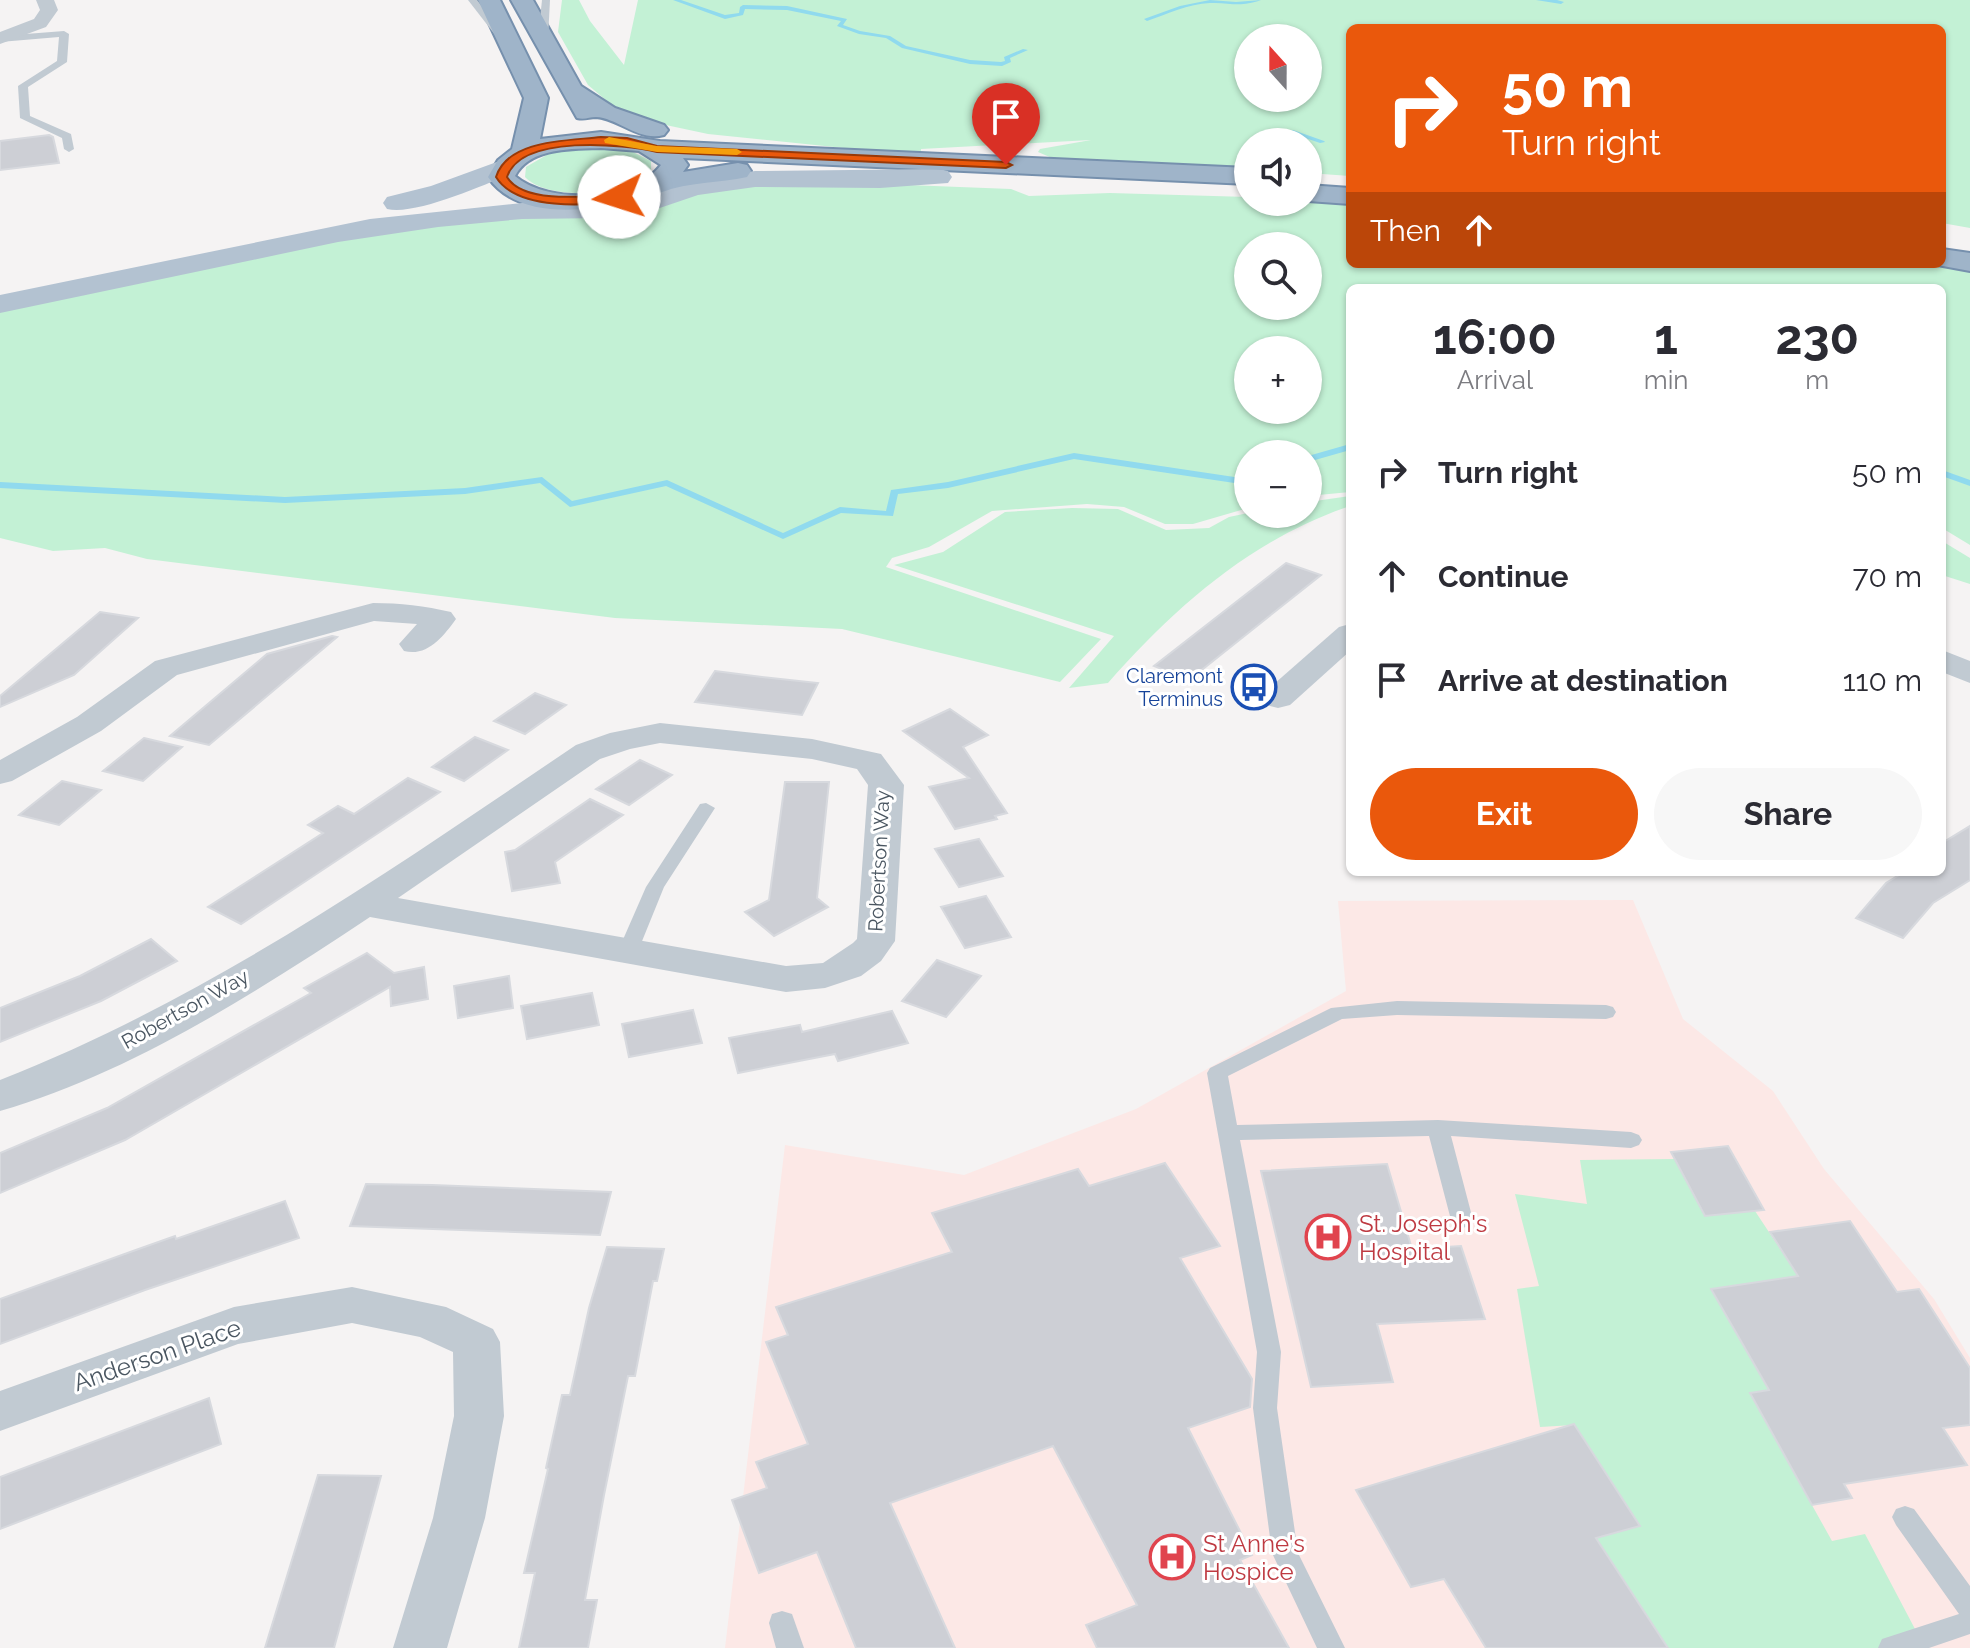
<!DOCTYPE html>
<meta charset="utf-8">
<style>
:root{--surface:#fff;--page:#f7f7f7;--text:#2b2b33;--muted:#7c7c81;--accent:#ea580c}
body{margin:0;font-family:Raleway,sans-serif;background:var(--page);color:var(--text);height:100vh;display:flex;flex-direction:column;font-size:30px;white-space:nowrap}
*{box-sizing:border-box;margin:0}
p{font-size:26px;color:var(--muted)}
.icon{flex:none;width:44px;height:44px;fill:none;stroke:currentColor;stroke-width:2;stroke-linecap:round;stroke-linejoin:round}
.map{position:relative;flex:1;overflow:hidden}
.sheet{position:absolute;left:1346px;top:284px;width:600px;height:592px;display:flex;flex-direction:column;background:var(--surface);border-radius:12px;box-shadow:0 2px 6px #0004}
.sheet>*{flex:none}
.guide{position:absolute;left:1346px;top:24px;width:600px;height:244px;border-radius:12px;box-shadow:0 2px 6px #0004;background:#ea580c;color:#fff;overflow:hidden}
.needle{width:52px;rotate:339deg}
.tools{position:absolute;left:1234px;top:24px;display:grid;gap:16px}
.tools a{display:grid;place-items:center;width:88px;height:88px;border-radius:50%;background:var(--surface);box-shadow:0 2px 6px #0004;font-size:40px}
.pin{position:absolute;display:grid;place-items:center;width:68px;height:68px;color:#fff;margin:-82px -34px;border-radius:50% 50% 50% 0;rotate:-45deg;box-shadow:0 0 8px #0007}
.pin .icon{rotate:45deg}
.me{position:absolute;width:88px;margin:-44px;rotate:265deg;stroke-linejoin:round;filter:drop-shadow(0 0 6px #0008)}
.turn{display:flex;align-items:center;gap:28px;height:168px;padding:0 24px;font-size:36px}
.turn .icon{width:104px;height:104px;stroke-width:2.5}
.turn b{display:block;font-size:56px;line-height:68px}
.then{display:flex;align-items:center;height:76px;padding:0 24px;background:#0003;gap:16px;font-size:30px}
.eta{display:flex;justify-content:space-evenly;align-items:center;height:136px;text-align:center}
.eta b{font-size:48px;font-weight:700;line-height:56px}
.button{display:flex;gap:16px;margin-top:auto;padding:16px 24px}
.button a{flex:1;height:92px;border-radius:48px;background:var(--accent);color:#fff;font-size:32px;font-weight:700;line-height:92px;text-align:center}
.button a+a{background:var(--page);color:var(--text)}
ul{padding:0;list-style:none}
li{display:flex;align-items:center;gap:24px;height:104px;padding:0 24px}
li div{flex:1}
li b{display:block;font-size:30px}
li em{font-style:normal}
.map>svg:first-child{display:block}
.medical{fill:#fce8e6}
.green{fill:#c3f1d5;fill-rule:evenodd}
.lines{fill:none;stroke-linecap:round;stroke-linejoin:round}
.stream{fill:#90daee;fill-rule:evenodd}
.building{fill:#cdcfd5;stroke:#d7d9de;stroke-width:2}
.trunk-casing{stroke:#7690ad;stroke-width:4}
.service{fill:#c1cad2;fill-rule:evenodd}
.minor{fill:#c1cad2;fill-rule:evenodd}
.primary{fill:#b3c2d1;fill-rule:evenodd}
.trunk{fill:#9fb4c9;fill-rule:evenodd}
.route{fill:#ea580c;stroke:#983908;stroke-width:2}
.slow{fill:#f59e0b}
.labels{text-anchor:middle;dominant-baseline:central;stroke-width:6;stroke-linejoin:round;paint-order:stroke}
.transit-label{font-size:20px;fill:#164399;stroke:#fff;text-anchor:end}
.street-label{font-size:20px;fill:#4a5661;stroke:#fff}
.near-health-label{font-size:24px;fill:#be3a42;stroke:#fff;text-anchor:start}
.near-street-label{font-size:24px;fill:#4a5661;stroke:#fff}
</style>
<div class="map">
<svg width="1970" height="1648" viewBox="0 0 1970 1648">
<rect width="100%" height="100%" fill="#f5f3f3"/>
<polygon class="medical" points="1633,900 1683,1019 1773,1091 1824,1169 1934,1299 1970,1358 1970,1648 725,1648 785,1145 964,1175 1136,1109 1346,991 1338,901"/>
<g class="green">
<path d="M562,0H579L590,21L624,65L638,0H1970V228L1942,223V28H1350V176L1308,173V142H1248V170L1059,161L1038,152L1040,149L1091,140L921,149V156L708,134L647,121L614,107L588,85L558,32ZM1248,38H1308V98H1248Z"/>
<path d="M590,147L629,150L651,161V171C629,196 548,202 525,177L526,167L550,153Z"/>
<path d="M857,183L1011,189L1029,196L1110,193L1248,197V202H1350V264H1940L1970,268V545L1942,528V288H1350V492L1308,496V454H1248V508L1193,524H1165L1124,507L1087,504L992,511L929,547L892,558L886,567L1101,639L1060,682L842,629L615,618L147,559L105,548L53,551L0,538V309L352,236L728,187ZM1248,246H1308V306H1248ZM1248,350H1308V410H1248Z"/>
<path d="M1350,496V506C1252,539 1175,607 1108,683L1069,688L1114,636L894,565L943,552L1005,512L1072,508L1118,509L1166,530L1209,528L1229,517L1248,513L1308,514V502Z"/>
<polygon points="1942,541 1970,558 1970,584 1942,575"/>
<polygon points="1675,1159 1755,1211 1798,1276 1711,1289 1744,1346 1820,1382 1750,1394 1832,1541 1865,1534 1925,1648 1668,1648 1567,1545 1640,1525 1574,1425 1540,1427 1517,1289 1539,1286 1515,1194 1587,1204 1580,1160"/>
</g>
<g class="lines">
<g class="stream">
<polygon points="673,0 681,0 725,15 739,13 740,7 743,5 787,6 847,19 843,25 860,31 890,36 906,46 970,60 1001,62 1005,61 1004,57 1023,49 1028,50 1010,58 1011,62 1002,66 970,64 902,48 886,38 859,34 837,26 841,21 787,10 745,9 743,15 725,19"/>
<path d="M1210,0L1236,2L1261,0C1239,8 1230,2 1210,3C1188,4 1167,14 1147,21L1144,19L1180,6Z"/>
<polygon points="1536,0 1557,0 1564,2 1561,4"/>
<polygon points="1293,130 1324,141 1325,142 1320,143 1291,133 1290,132"/>
<polygon points="1350,444 1350,450 1308,462 1308,456"/>
<polygon points="1074,453 1241,478 1248,476 1248,482 1241,484 1074,459 948,488 898,494 893,516 841,513 783,539 666,486 570,507 540,483 465,494 285,503 0,488 0,482 285,497 465,488 542,477 572,501 667,480 783,533 840,507 886,511 891,490 948,482"/>
<polygon points="1942,470 1970,480 1970,486 1942,476"/>
</g>
</g>
<g class="building">
<polygon points="49,135 53,137 59,163 0,170 0,141"/>
<polygon points="1286,563 1321,575 1189,680 1154,666"/>
<polygon points="100,612 138,618 74,675 0,707 0,696"/>
<polygon points="332,636 337,637 209,745 170,736 267,654"/>
<polygon points="715,671 762,677 818,683 802,715 695,702"/>
<polygon points="535,693 566,705 525,734 494,721"/>
<polygon points="950,709 988,735 963,747 1007,813 995,816 997,819 955,829 929,787 969,778 903,731"/>
<polygon points="475,737 508,750 464,781 432,767"/>
<polygon points="144,738 182,747 143,781 103,771"/>
<polygon points="640,760 672,775 629,805 596,789"/>
<polygon points="408,778 440,792 241,924 208,907 323,833 308,825 338,806 354,814"/>
<polygon points="62,781 101,790 59,825 19,815"/>
<polygon points="785,782 829,782 817,898 828,907 774,936 745,912 769,900"/>
<polygon points="590,799 623,815 555,862 560,883 512,891 505,852 515,850"/>
<polygon points="1970,826 1970,880 1933,903 1903,938 1856,918 1886,883 1904,872 1942,872 1942,843"/>
<polygon points="979,839 1003,876 959,887 935,849"/>
<polygon points="986,896 1011,937 965,948 941,907"/>
<polygon points="151,939 177,961 101,1001 0,1042 0,1008 80,976"/>
<polygon points="367,953 394,973 424,967 428,999 391,1006 390,987 125,1140 0,1193 0,1153 107,1108 311,993 304,988"/>
<polygon points="937,960 981,976 946,1017 902,1001"/>
<polygon points="509,976 513,1008 458,1018 454,986"/>
<polygon points="592,993 599,1025 527,1039 521,1006"/>
<polygon points="693,1010 702,1043 629,1057 622,1024"/>
<polygon points="892,1011 908,1043 838,1061 835,1054 738,1073 729,1038 800,1025 802,1032"/>
<polygon points="1728,1146 1764,1210 1705,1216 1671,1152"/>
<polygon points="1165,1163 1220,1246 1180,1258 1252,1379 1250,1407 1188,1428 1252,1555 1240,1560 1289,1648 1097,1648 1086,1625 1137,1605 1053,1446 890,1503 955,1648 856,1648 817,1552 759,1573 732,1500 767,1488 756,1462 808,1444 766,1342 788,1335 776,1307 952,1252 932,1213 1078,1169 1089,1186"/>
<polygon points="1387,1164 1412,1249 1461,1246 1485,1319 1377,1324 1393,1382 1311,1387 1261,1171"/>
<polygon points="366,1184 432,1185 611,1192 600,1235 350,1226"/>
<polygon points="285,1201 299,1238 145,1290 0,1344 0,1299 133,1251 175,1236 176,1239"/>
<polygon points="1850,1221 1897,1292 1919,1289 1970,1368 1970,1425 1943,1428 1967,1465 1844,1484 1852,1498 1812,1505 1750,1393 1769,1390 1711,1289 1798,1276 1770,1232"/>
<polygon points="607,1247 664,1249 657,1281 653,1281 635,1376 628,1376 604,1495 585,1600 597,1600 588,1648 519,1648 535,1573 524,1573 548,1469 546,1468 562,1395 570,1395 589,1308"/>
<polygon points="209,1398 221,1444 0,1529 0,1477"/>
<polygon points="1574,1424 1640,1526 1596,1538 1668,1648 1486,1648 1444,1579 1411,1587 1356,1490"/>
<polygon points="318,1475 381,1476 334,1648 265,1648"/>
</g>
<g class="lines">
<g class="trunk-casing">
<g id="trunk">
<path d="M478,0H500L548,98L540,139L601,132L660,141L1248,168V184L683,158L688,165L683,172L738,163L747,165L751,171L747,177C720,183 688,182 662,192C614,208 523,228 488,177L498,160L512,149L524,98ZM601,148L639,151L661,165C633,201 549,205 515,176C530,147 573,149 601,148Z"/>
<path d="M511,0H533L581,86L615,108L664,125L668,130L664,135C639,142 618,118 596,117C589,117 585,120 577,118Z"/>
<polygon points="1308,185 1350,188 1350,204 1308,201"/>
<polygon points="1942,249 1970,253 1970,271 1932,264 1942,264"/>
</g>
</g>
<g class="service">
<polygon points="468,0 477,0 505,36 505,40 499,40"/>
<polygon points="542,0 550,0 548,38 543,41 538,38"/>
<polygon points="64,31 69,34 67,62 28,87 30,116 71,134 74,149 69,152 64,149 62,138 20,118 18,86 57,61 59,37 0,42 0,36"/>
<polygon points="706,803 715,808 664,887 638,951 628,957 621,955 618,951 646,887 700,804"/>
<polygon points="1397,1001 1606,1005 1613,1007 1616,1012 1613,1017 1606,1019 1397,1015 1342,1019 1228,1076 1237,1125 1438,1120 1631,1132 1639,1135 1642,1140 1639,1145 1631,1148 1451,1136 1473,1220 1470,1226 1462,1228 1454,1226 1451,1220 1429,1136 1240,1140 1281,1352 1277,1408 1298,1553 1345,1648 1317,1648 1272,1553 1253,1408 1257,1352 1207,1073 1210,1068 1331,1008"/>
<polygon points="1905,1506 1914,1509 1970,1586 1970,1634 1929,1648 1878,1648 1882,1639 1959,1614 1896,1525 1892,1517 1896,1509"/>
<polygon points="782,1611 792,1614 804,1648 776,1648 769,1623 772,1614"/>
</g>
<g class="minor">
<polygon points="36,0 54,0 58,10 46,27 0,44 0,32 34,19 40,10"/>
<path d="M373,603C400,603 425,606 451,612L456,619C443,637 427,657 404,651L399,644L417,624L374,621L177,675L101,731L12,781L0,784V760L77,717L155,661Z"/>
<polygon points="1350,624 1350,651 1290,705 1278,708 1266,705 1261,698 1266,691 1339,627"/>
<polygon points="1942,650 1970,661 1970,683 1942,672"/>
<path d="M660,723L812,739L881,754L904,785L895,941L881,961L861,976L825,988L786,992L370,917C257,992 131,1073 0,1111V1080C209,998 391,870 576,745L610,733ZM660,743L812,759L857,769L868,785L857,939L853,943L823,963L786,966L398,898L600,759L630,749Z"/>
<polygon points="352,1287 446,1307 493,1329 500,1342 504,1416 485,1518 447,1648 393,1648 433,1518 454,1416 453,1352 420,1337 352,1323 238,1344 0,1431 0,1391 234,1307"/>
</g>
<g class="primary">
<path d="M505,159L514,161L518,167L514,173C485,184 416,216 387,209L383,203L387,197L431,186Z"/>
<polygon points="939,169 948,171 952,177 948,183 880,188 755,187 698,195 648,212 607,218 522,219 438,227 338,242 0,313 0,295 370,219 522,203 607,202 634,198 694,180 755,171"/>
</g>
<use href="#trunk" class="trunk"/>
</g>
<path class="route" d="M601,137L627,138L657,146L1006,162L1012,165L1006,168L657,152C624,144 521,134 507,177C524,205 590,196 619,194L623,195V200C588,206 517,211 496,177C508,139 568,141 601,137Z"/>
<polygon class="slow" points="609,137 657,146 737,149 742,152 737,155 657,152 605,143 604,140"/>
<defs>
<g id="bus-ring" transform="scale(2.3)"><circle r="9.5" fill="#fff" stroke="#1a4fb4" stroke-width="1.5"/><path d="M-5-6H5V4H4V6H2V4H-2V6H-4V4H-5ZM-3.5-4V0h7V-4ZM-3.5 1.2v1.5H-2V1.2ZM2 1.2v1.5H3.5V1.2Z" fill="#1a4fb4"/></g>
<g id="hospital-ring" transform="scale(2.3)"><circle r="9.5" fill="#fff" stroke="#e0444e" stroke-width="1.5"/><path d="M-5-5h3v3.5h4V-5h3V5h-3V1.5h-4V5h-3Z" fill="#e0444e"/></g>
</defs>
<g fill-rule="evenodd">
<use href="#bus-ring" x="1254" y="687"/>
<use href="#hospital-ring" x="1328" y="1237"/>
<use href="#hospital-ring" x="1172" y="1557"/>
</g>
<g class="labels">
<g class="transit-label">
<text x="1223" y="676">Claremont<tspan x="1223" dy="23">Terminus</tspan></text>
</g>
<g class="street-label">
<text transform="translate(879 861) rotate(-87)">Robertson Way</text>
<text transform="translate(185 1009) rotate(-29)">Robertson Way</text>
</g>
<g class="near-health-label">
<text x="1359" y="1223">St. Joseph's<tspan x="1359" dy="28">Hospital</tspan></text>
<text x="1203" y="1543">St Anne's<tspan x="1203" dy="28">Hospice</tspan></text>
</g>
<g class="near-street-label">
<text transform="translate(157 1355) rotate(-19)">Anderson Place</text>
</g>
</g>
</svg>
<div class="tools">
<a><svg class="needle" viewBox="-14 -14 28 28"><path d="M0-13l5 13h-10z" fill="#e53935"/><path d="M0 13l5-13h-10z" fill="#7c7c81"/></svg></a>
<a><svg class="icon" aria-label="sound" viewBox="0 0 24 24"><path d="M4 9h4l5-4v14l-5-4H4zM17 9q2 3 0 6"/></svg></a>
<a><svg class="icon" aria-label="search" viewBox="0 0 24 24"><circle cx="10" cy="10" r="6"/><path d="M15 15l6 6"/></svg></a>
<a>+</a>
<a>−</a>
</div>
<div class="pin" style="left:1006px;top:165px;background:#d93025"><svg class="icon" aria-label="arrive" viewBox="0 0 24 24"><path d="M6 21V4h12l-3 4 3 4H6"/></svg></div>
<svg class="me" style="left:619px;top:197px" viewBox="-20 -20 40 40"><circle r="19" fill="#fff"/><path d="M0-13L10 11 0 6-10 11z" fill="#ea580c"/></svg>
<div class="guide">
<div class="turn"><svg class="icon" aria-label="right" viewBox="0 0 24 24"><path d="M7 20v-9h11M14 6l5 5-5 5"/></svg><div><b>50 m</b>Turn right</div></div>
<div class="then">Then<svg class="icon" aria-label="ahead" viewBox="0 0 24 24"><path d="M12 20V5M6 11l6-6 6 6"/></svg></div>
</div>
<section class="sheet">
<div class="eta">
<div><b>16:00</b><p>Arrival</p></div>
<div><b>1</b><p>min</p></div>
<div><b>230</b><p>m</p></div>
</div>
<ul>
<li><svg class="icon" aria-label="right" viewBox="0 0 24 24"><path d="M7 20v-9h11M14 6l5 5-5 5"/></svg><div><b>Turn right</b></div><em>50 m</em></li>
<li><svg class="icon" aria-label="ahead" viewBox="0 0 24 24"><path d="M12 20V5M6 11l6-6 6 6"/></svg><div><b>Continue</b></div><em>70 m</em></li>
<li><svg class="icon" aria-label="arrive" viewBox="0 0 24 24"><path d="M6 21V4h12l-3 4 3 4H6"/></svg><div><b>Arrive at destination</b></div><em>110 m</em></li>
</ul>
<div class="button"><a>Exit</a><a>Share</a></div>
</section>
</div>
